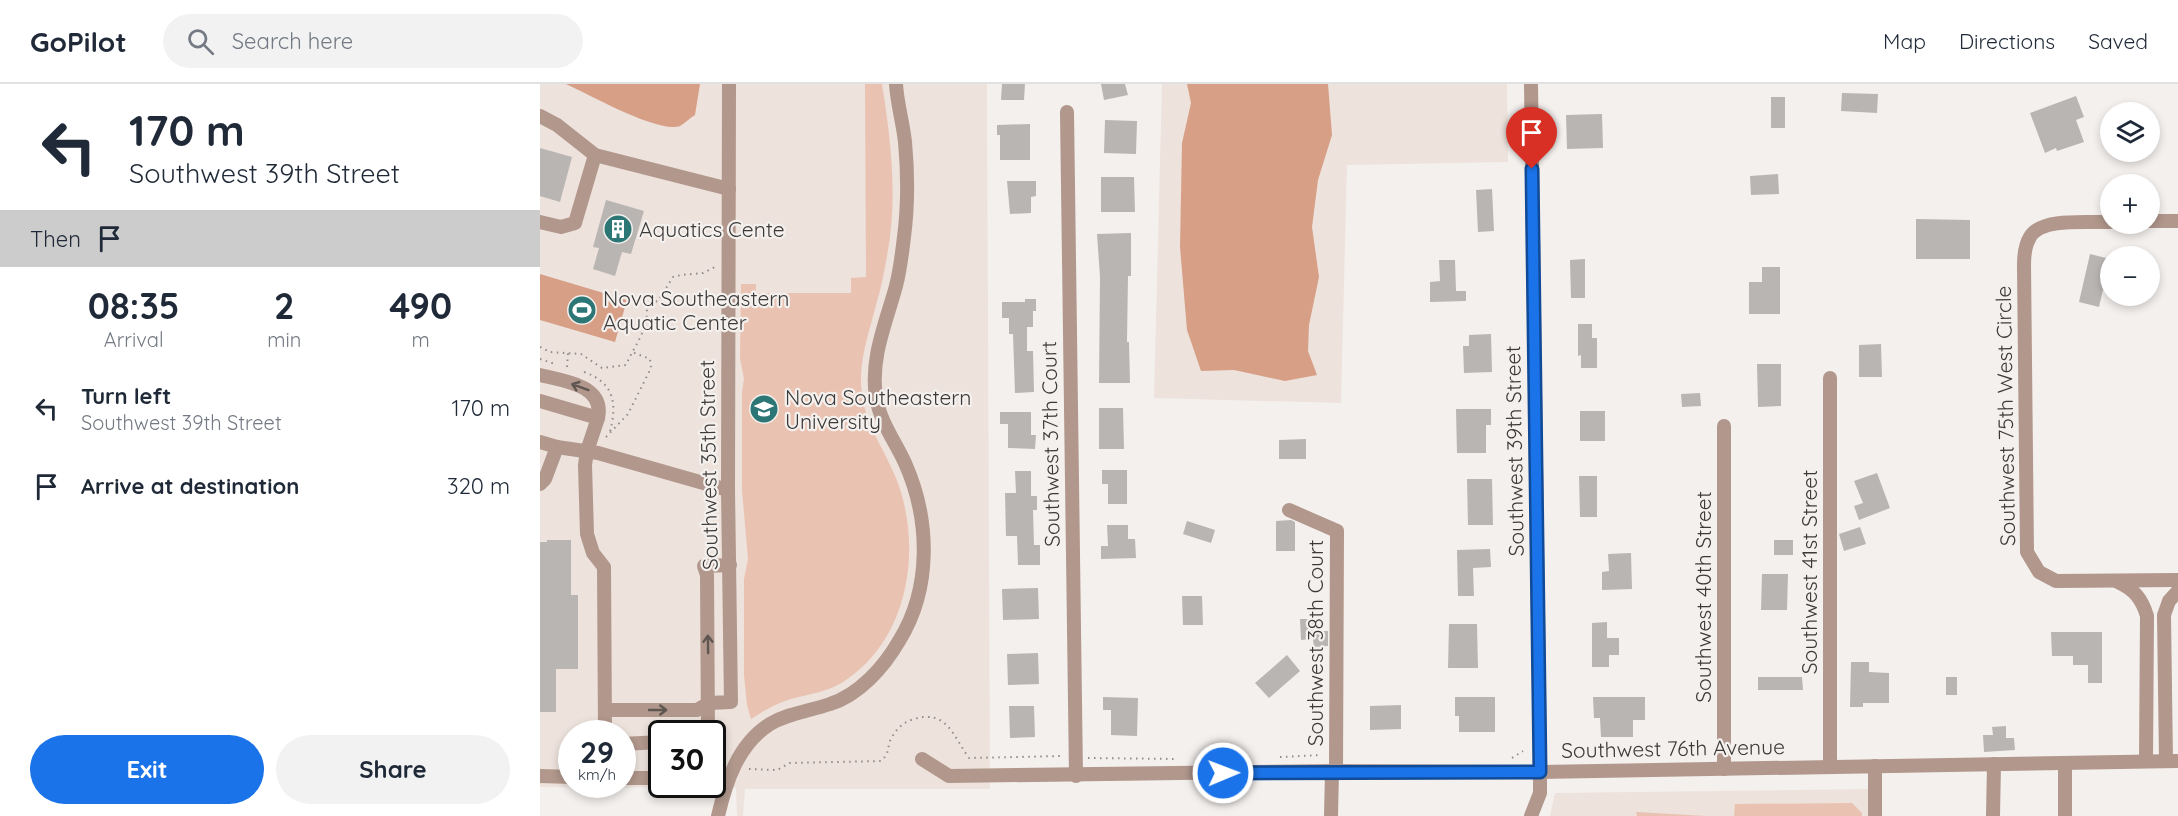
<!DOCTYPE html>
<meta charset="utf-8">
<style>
:root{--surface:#fff;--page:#f2f2f3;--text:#1f2937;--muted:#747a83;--line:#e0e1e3;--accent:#1a73e8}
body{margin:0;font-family:Quicksand,sans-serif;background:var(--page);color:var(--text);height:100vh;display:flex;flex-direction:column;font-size:22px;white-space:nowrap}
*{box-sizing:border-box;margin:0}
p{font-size:20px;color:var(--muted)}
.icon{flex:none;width:33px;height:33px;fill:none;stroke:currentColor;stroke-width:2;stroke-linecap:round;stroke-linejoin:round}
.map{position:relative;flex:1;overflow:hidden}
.panel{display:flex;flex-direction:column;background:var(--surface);width:540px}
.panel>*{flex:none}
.guide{background:#fff;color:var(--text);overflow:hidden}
.tools{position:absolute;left:1560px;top:18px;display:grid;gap:12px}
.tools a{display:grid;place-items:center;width:60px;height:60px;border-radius:50%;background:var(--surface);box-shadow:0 3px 9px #0003;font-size:30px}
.speed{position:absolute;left:18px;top:636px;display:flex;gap:12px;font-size:30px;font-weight:700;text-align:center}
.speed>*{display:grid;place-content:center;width:78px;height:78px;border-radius:50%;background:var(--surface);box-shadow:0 3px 9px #0003;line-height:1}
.speed small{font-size:15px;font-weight:400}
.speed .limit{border:3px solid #111;border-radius:9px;background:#fff;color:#111}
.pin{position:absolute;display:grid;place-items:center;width:51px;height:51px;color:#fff;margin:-62px -26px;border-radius:50% 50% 50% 0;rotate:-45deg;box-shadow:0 0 6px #0007}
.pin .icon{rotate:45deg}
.me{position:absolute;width:66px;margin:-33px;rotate:89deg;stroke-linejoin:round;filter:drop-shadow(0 0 4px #0008)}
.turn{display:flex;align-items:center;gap:21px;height:126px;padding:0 30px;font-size:27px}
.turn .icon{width:78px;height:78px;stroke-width:2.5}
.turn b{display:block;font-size:42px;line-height:51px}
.then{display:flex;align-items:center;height:57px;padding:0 30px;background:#0003;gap:12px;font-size:22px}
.eta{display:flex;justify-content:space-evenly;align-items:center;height:102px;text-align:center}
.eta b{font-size:36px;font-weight:800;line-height:42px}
.primary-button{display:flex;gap:12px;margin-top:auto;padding:12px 30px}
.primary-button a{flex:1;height:69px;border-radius:36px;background:var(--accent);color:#fff;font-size:24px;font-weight:800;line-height:69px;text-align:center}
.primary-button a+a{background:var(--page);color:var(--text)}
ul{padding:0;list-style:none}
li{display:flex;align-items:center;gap:18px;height:78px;padding:0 30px}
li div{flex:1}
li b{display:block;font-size:22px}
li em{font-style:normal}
header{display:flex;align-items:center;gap:36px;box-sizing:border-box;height:84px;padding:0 30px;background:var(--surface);border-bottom:2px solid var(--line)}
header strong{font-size:28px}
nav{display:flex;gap:33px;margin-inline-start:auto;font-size:21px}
.search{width:420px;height:54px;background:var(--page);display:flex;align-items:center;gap:15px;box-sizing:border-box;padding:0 21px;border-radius:33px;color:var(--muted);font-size:22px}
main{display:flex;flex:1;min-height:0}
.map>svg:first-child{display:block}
.built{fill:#ede2dc;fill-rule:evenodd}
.green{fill:#eac2b1}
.water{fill:#d89f87}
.building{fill:#b9b5b3}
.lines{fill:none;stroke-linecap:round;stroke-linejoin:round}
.path{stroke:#8f8c8b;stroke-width:2;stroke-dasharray:1.5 4.5;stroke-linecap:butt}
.minor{stroke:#b1978c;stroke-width:14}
.oneway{stroke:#5f5652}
.route-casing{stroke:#114b97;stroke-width:15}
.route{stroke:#1a73e8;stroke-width:10}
.labels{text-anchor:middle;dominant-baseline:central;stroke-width:4.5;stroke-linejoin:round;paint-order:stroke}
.poi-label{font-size:21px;fill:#3c3a39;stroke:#f4f0ee;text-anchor:start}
.street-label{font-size:21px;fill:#3c3a39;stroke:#f4f0ee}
</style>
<header>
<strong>GoPilot</strong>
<div class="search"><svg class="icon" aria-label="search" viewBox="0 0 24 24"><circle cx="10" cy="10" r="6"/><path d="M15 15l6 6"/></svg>Search here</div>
<nav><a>Map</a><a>Directions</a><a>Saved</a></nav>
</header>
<main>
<section class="panel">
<div class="guide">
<div class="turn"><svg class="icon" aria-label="left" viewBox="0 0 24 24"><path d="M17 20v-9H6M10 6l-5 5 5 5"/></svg><div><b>170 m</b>Southwest 39th Street</div></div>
<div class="then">Then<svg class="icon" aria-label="arrive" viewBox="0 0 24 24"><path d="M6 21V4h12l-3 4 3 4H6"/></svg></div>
</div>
<div class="eta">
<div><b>08:35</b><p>Arrival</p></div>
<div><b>2</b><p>min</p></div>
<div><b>490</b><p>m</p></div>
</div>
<ul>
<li><svg class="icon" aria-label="left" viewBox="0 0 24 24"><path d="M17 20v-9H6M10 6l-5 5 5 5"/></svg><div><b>Turn left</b><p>Southwest 39th Street</p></div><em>170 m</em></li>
<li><svg class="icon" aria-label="arrive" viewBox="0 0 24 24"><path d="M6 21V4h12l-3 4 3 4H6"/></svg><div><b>Arrive at destination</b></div><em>320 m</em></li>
</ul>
<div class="primary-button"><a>Exit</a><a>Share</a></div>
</section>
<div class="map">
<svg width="1638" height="732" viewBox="0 0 1638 732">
<rect width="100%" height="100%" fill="#f4f0ee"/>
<g class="built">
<path d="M0,0H447L450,705H205L203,732H197L196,704L0,703ZM32,650H82V700H32ZM122,650H172V700H122Z"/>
<polygon points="622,0 967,0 968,78 807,81 801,319 614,314"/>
<polygon points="1330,705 1330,732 1010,732 1015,709"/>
</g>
<g class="green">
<path d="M325,0H342C351,57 358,115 347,172C344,188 341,205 336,221C330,245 322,267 321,292C320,335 341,357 356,394C383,462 370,556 303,598C287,608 269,610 251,615C237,619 223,627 211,635L207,621L204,591V495L208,475L202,406V308L204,295L200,274L201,200H216V209H311V194L326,193Z"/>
<polygon points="1312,719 1322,729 1322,732 1194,732 1195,720"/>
<polygon points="1096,728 1166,732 1097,732"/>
</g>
<g class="water">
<path d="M26,0H160L155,31C150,34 145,39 140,42C119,50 48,10 26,0Z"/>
<polygon points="647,0 788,0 792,51 778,96 772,143 779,193 769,241 768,267 777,291 745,297 694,286 661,287 647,246 640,163 642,59 651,19"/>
<polygon points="0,190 87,216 75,258 0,236"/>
</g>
<g class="building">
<polygon points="462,0 485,0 484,16 461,16"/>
<polygon points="561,0 585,0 588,11 564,16"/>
<polygon points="1302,9 1338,10 1337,29 1301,27"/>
<polygon points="1536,12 1544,33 1536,36 1544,58 1517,67 1516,64 1505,69 1490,29"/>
<rect x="1231" y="13" width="14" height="31"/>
<polygon points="1062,30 1063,64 1027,65 1026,31"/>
<polygon points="565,36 597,37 596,70 564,69"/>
<polygon points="490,40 490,76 460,76 460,51 457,51 457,41"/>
<polygon points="0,64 32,73 20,118 0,112"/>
<polygon points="1238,90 1239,110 1211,111 1210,92"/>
<polygon points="561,93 594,93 595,128 561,128"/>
<polygon points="467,97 496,97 496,112 491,113 491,129 470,130"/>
<polygon points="952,105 954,147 938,148 936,106"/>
<polygon points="66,116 104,127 91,170 82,168 75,192 53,185 59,164 53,163"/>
<polygon points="1376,135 1430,136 1430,175 1376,175"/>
<polygon points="591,149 591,192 588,192 587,258 589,258 590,299 559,299 560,193 557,150"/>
<polygon points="1550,170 1570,175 1559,223 1539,218"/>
<polygon points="1045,175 1045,214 1031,214 1030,176"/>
<polygon points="899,176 915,176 916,207 926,207 926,217 890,218 890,198 900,197"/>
<polygon points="1222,183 1240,183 1240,230 1209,230 1209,198 1222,198"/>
<polygon points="485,215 496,215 496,227 493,227 493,243 487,243 487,267 493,267 494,308 475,309 473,250 469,250 469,234 462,234 462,218 485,218"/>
<polygon points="1038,240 1052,240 1052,254 1057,254 1057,284 1041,284 1041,271 1038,272"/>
<polygon points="951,250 952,288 924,289 923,262 929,262 929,251"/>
<polygon points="1341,260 1342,293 1319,293 1319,261"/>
<polygon points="1217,280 1241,280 1241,322 1218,323"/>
<polygon points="1160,309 1161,322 1142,323 1141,310"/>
<polygon points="559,324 583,324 584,365 559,365"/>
<polygon points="916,325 951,325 951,341 946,341 946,369 917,369"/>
<rect x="1040" y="327" width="25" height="30"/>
<polygon points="460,328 491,328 491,351 496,351 495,365 468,364 468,340 460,340"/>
<polygon points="766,355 766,375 739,375 739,356"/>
<polygon points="562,386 587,386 587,420 568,420 568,400 562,400"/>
<polygon points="475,387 491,387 491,412 497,412 497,426 493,426 494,461 500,461 500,481 478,481 477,452 466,452 465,409 476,409"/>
<polygon points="1337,389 1350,424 1319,436 1314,422 1323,419 1314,397"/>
<polygon points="1039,392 1057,392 1057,433 1040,433"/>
<polygon points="927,395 952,395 953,441 928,441"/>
<polygon points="751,436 755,438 755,467 736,467 736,437"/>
<polygon points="647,437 675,446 671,459 643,450"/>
<polygon points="567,441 588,441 588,455 595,455 596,474 561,475 561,462 568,462"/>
<polygon points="1320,443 1326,460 1304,467 1299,450"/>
<polygon points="7,456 31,456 31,511 38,511 38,585 16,585 16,628 0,628 0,458 7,458"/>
<rect x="1234" y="456" width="19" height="15"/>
<polygon points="950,465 951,483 933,484 934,512 918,512 917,466"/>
<polygon points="1091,469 1092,505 1062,506 1062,488 1069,487 1068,470"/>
<polygon points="1222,490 1248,490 1247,526 1221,526"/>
<polygon points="498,504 499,535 463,536 462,505"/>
<polygon points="642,512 662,512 663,541 643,541"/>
<polygon points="760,535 773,535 773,547 788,547 788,562 774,563 773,555 761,556"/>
<polygon points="1067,538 1067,554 1079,554 1079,571 1069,571 1069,583 1052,583 1052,539"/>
<polygon points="909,540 937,540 938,584 908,584"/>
<polygon points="1511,548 1562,548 1562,599 1548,599 1548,581 1533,581 1533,572 1512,572"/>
<polygon points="498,569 499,600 468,601 467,570"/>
<polygon points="747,571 760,587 729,614 715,599"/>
<polygon points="1311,578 1329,578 1329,588 1349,589 1349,619 1323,619 1323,623 1310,623"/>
<polygon points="1218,593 1262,593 1263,606 1218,606"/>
<rect x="1406" y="593" width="11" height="18"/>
<polygon points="563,613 598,614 597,652 571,651 571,626 563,626"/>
<polygon points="915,613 955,613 955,648 919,648 919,632 915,632"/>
<polygon points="1053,613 1105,613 1105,636 1093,636 1093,653 1061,653 1060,634 1054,634"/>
<polygon points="861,621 861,645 830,646 830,622"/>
<polygon points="469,622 494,622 495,653 470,654"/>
<polygon points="1466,642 1466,654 1474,654 1475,666 1444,668 1443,651 1453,651 1452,643"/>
</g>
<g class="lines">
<g class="path">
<path d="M0,263L10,268L41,270L62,284L86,281C95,260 111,243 106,219L118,217L133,193L141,191L163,189L175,183"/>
<polyline points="0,275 15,280"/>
<polyline points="27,283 28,269"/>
<path d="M44,288C75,299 77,320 70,348"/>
<polyline points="66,353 88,330 111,284 110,275 92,268"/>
<polyline points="740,673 782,671"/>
<polyline points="548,674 638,675"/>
<polyline points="972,674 983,667"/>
<path d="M209,685L237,686L250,679L341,677C351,668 346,663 352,653C357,644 364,638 374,635C407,625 413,652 429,674L524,672"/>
</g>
<g class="minor">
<polyline points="991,0 1000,688 1000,709 991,732"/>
<polyline points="527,28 536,692"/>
<polyline points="0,32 17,41 55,71 189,105"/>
<polyline points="1610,137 1638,137"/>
<polyline points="0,138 21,143 35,139 55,71"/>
<path d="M1570,138C1550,139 1501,133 1490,153C1485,161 1484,172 1484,181L1487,468L1499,488L1516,497L1638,496"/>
<path d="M0,291C24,297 65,301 58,334"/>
<polyline points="0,317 58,334 47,367 45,381 47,450 53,469 64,483 65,650"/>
<polyline points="0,358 17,363 58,369 188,406"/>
<polyline points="0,400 5,395 17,363"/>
<polyline points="749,426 797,447 796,687"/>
<path d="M1578,498C1594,505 1602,515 1607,532L1606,677"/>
<polyline points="66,626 157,626 169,619 191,618 188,406 189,0"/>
<polyline points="168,650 167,491 164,482 190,481"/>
<polyline points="82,660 122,658"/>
<polyline points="382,675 409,692 792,687 1000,688 1638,677"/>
<polyline points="1626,677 1624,531 1629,517 1638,507"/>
<polyline points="1290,683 1290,294"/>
<polyline points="1184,685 1184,342"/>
<polyline points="0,692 32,693"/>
<polyline points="82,694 122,694"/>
<path d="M178,732C186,698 198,660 230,640C248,629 270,627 290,620C319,611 344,583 359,557C392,504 390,435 365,379C355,357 340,338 336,313C330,274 346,239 356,202C360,187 362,170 364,153C368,122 368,90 365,58C363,39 357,19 356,0"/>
<polyline points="791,732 792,687"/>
<polyline points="1335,732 1335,682"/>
<polyline points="1453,732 1454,680"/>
<polyline points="1525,732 1525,679"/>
</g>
</g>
<defs><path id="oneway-shaft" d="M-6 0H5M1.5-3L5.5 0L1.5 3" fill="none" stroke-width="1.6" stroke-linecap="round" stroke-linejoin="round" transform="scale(1.5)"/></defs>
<g class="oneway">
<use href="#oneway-shaft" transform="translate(40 303) rotate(-160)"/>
<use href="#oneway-shaft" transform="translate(168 560) rotate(-91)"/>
<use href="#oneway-shaft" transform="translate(118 626)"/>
</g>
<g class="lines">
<g class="route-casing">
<polyline id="route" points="683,689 1000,688 992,85"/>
</g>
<use href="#route" class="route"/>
</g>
<defs>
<g id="building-disc" transform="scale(1.5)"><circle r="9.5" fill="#2c7675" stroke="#f4f0ee"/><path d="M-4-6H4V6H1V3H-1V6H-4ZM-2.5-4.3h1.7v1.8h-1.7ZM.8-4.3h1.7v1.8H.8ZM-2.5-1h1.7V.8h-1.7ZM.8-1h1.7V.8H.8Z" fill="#fff"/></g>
<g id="stadium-disc" transform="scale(1.5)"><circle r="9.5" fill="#2c7675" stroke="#f4f0ee"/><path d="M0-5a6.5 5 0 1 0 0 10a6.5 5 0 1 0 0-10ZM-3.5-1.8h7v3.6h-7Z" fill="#fff"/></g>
<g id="university-disc" transform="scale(1.5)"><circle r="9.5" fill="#2c7675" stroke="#f4f0ee"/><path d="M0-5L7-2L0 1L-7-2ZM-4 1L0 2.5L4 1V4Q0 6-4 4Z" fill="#fff"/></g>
</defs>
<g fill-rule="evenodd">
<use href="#building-disc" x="78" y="145"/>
<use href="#stadium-disc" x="42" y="226"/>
<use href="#university-disc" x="224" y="325"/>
</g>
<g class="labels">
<g class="poi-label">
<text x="99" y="145">Aquatics Cente</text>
<text x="63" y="214">Nova Southeastern<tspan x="63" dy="24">Aquatic Center</tspan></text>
<text x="245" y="313">Nova Southeastern<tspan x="245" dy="24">University</tspan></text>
</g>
<g class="street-label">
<text transform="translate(1465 332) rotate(-91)">Southwest 75th West Circle</text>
<text transform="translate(510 360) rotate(-91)">Southwest 37th Court</text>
<text transform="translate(974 367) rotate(-91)">Southwest 39th Street</text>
<text transform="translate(168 381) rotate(-91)">Southwest 35th Street</text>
<text transform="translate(1269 488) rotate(-90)">Southwest 41st Street</text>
<text transform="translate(1163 513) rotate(-90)">Southwest 40th Street</text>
<text transform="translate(775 559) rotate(-90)">Southwest 38th Court</text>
<text transform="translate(1133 664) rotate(-1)">Southwest 76th Avenue</text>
</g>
</g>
</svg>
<div class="tools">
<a><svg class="icon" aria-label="layers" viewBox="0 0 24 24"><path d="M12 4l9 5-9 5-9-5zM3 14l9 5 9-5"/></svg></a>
<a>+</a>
<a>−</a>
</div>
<div class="speed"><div>29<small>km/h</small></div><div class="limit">30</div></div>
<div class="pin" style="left:992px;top:85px;background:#d93025"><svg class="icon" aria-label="arrive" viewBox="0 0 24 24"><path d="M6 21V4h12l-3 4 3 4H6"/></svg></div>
<svg class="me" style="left:683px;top:689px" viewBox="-20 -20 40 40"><circle r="17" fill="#1a73e8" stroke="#fff" stroke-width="3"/><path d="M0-11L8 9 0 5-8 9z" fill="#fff"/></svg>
</div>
</main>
